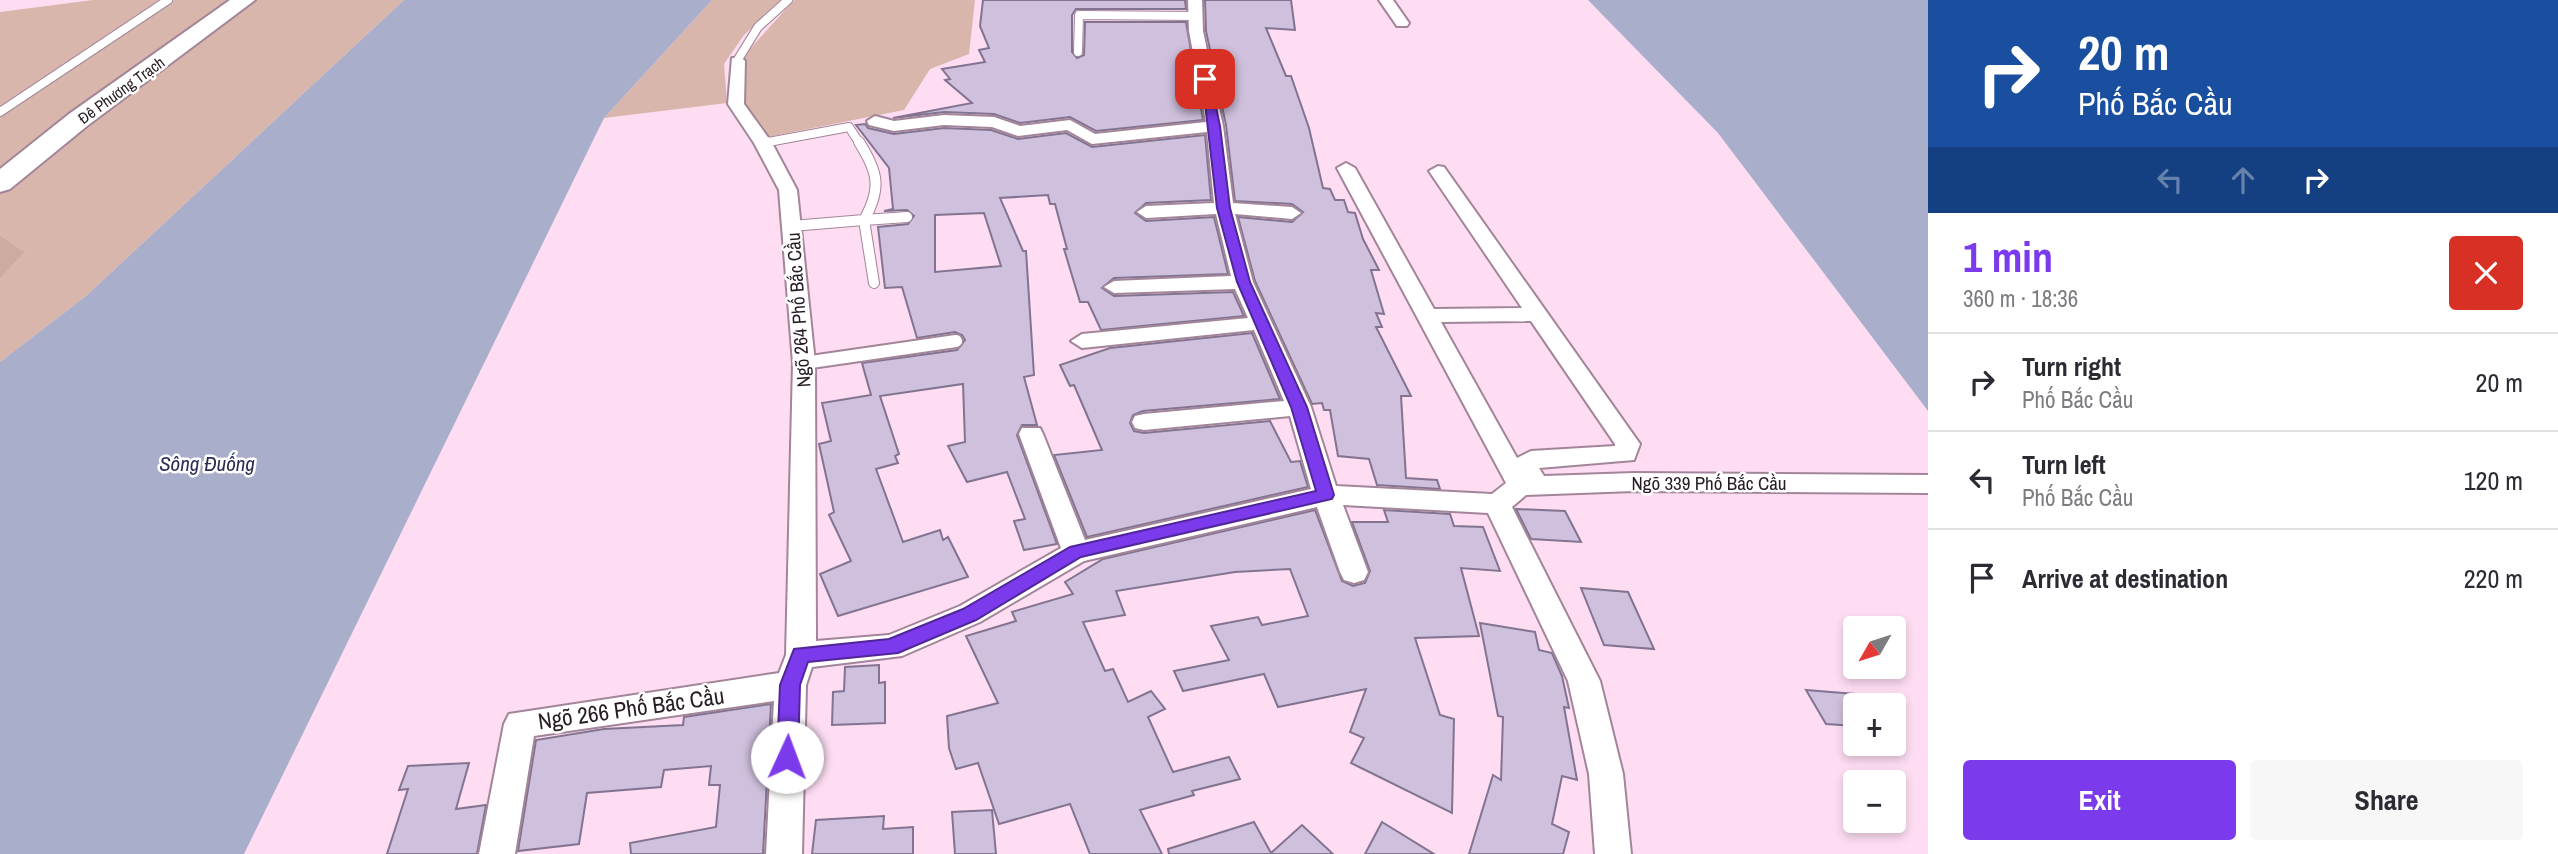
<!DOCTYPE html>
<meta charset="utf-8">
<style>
:root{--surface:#fff;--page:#f7f7f7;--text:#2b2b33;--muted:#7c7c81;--line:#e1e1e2;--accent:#7c3aed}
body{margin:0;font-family:"Archivo Narrow",sans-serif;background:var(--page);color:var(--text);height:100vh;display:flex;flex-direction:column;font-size:26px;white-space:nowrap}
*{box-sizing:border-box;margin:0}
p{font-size:23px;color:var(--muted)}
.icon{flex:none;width:38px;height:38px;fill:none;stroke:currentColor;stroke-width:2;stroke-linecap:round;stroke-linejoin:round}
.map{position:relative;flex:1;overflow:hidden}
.side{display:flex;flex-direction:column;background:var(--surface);width:630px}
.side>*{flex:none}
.guide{background:#1a4fa0;color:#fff;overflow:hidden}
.needle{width:46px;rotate:231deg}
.buttons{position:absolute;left:1843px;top:616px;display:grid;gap:14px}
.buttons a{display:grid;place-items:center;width:63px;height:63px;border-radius:7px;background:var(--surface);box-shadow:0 4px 10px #0003;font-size:35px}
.pin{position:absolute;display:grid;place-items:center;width:60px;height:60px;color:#fff;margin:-30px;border-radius:14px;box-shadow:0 4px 10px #0006}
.me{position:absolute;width:77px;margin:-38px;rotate:2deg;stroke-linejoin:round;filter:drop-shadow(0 0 5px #0008)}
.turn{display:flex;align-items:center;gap:24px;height:147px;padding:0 35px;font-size:32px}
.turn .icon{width:91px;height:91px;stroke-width:2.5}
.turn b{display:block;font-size:49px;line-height:60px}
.lanes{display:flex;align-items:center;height:66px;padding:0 35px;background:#0003;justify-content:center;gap:35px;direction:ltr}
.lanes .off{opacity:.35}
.round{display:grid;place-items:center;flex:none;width:74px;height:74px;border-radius:7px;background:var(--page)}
.head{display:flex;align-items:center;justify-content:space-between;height:119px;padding:0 35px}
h1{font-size:42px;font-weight:800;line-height:52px;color:var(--accent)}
.action{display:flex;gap:14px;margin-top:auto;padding:14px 35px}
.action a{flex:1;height:80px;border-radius:7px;background:var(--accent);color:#fff;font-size:28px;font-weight:800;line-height:80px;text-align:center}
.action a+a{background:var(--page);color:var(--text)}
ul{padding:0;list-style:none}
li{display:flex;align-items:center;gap:21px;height:98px;padding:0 35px;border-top:2px solid var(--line)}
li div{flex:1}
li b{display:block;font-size:26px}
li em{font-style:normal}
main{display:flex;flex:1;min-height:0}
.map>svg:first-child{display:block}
.green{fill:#d8b6ab}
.forest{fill:#cdaba1}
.water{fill:#a9aecb}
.building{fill:#cfc0dd;stroke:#827490;stroke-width:2;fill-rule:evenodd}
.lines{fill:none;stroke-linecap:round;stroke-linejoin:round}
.lane-far2-casing{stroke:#a38599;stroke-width:10}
.lane-far1-casing{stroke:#a38599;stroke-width:12}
.lane-casing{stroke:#a38599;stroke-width:16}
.street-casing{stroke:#a38599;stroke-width:4}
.primary-casing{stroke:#a38599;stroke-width:4}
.lane-far2{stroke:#fff;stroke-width:8}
.lane-far1{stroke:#fff;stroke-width:10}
.lane{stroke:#fff;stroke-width:12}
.street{fill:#fff;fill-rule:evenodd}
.primary{fill:#fff;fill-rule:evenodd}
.route{fill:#7c3aed;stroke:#51269a;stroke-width:2}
.labels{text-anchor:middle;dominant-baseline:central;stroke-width:5;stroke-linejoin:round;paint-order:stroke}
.far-street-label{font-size:16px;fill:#271c24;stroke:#fff}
.street-label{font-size:19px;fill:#271c24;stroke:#fff}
.water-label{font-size:21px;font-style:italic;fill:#2a2c55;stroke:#fff}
.near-street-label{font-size:23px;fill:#271c24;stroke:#fff}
</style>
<main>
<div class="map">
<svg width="1928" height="854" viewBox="0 0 1928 854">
<rect width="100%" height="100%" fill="#feddf3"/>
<g class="green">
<polygon points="93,0 404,0 86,296 0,362 0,279 25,252 0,235 0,12"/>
<polygon points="712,0 782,0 744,35 724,64 727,103 604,118"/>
<polygon points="794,0 975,0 969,54 930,69 904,110 768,137 742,104 740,60"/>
</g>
<polygon class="forest" points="0,235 25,252 0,279"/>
<g class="water">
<polygon points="404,0 712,0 604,118 244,854 0,854 0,362 86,296"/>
<polygon points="1588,0 1928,0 1928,411 1718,133"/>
</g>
<g class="building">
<polygon points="983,0 1185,0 1186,9 1076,9 1072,15 1072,52 1077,58 1084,55 1085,22 1186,22 1203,120 1096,131 1070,117 1020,123 994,114 944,112 893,118 972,103 945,80 950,79 942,69 985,62 979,50 989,48 980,26"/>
<polygon points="1205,0 1291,0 1295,30 1266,28 1286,76 1291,76 1309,128 1323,188 1330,189 1335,200 1344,200 1348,212 1355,213 1363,239 1379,270 1371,270 1384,314 1376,313 1382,327 1376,327 1411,396 1401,396 1406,478 1437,480 1440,489 1377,485 1369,459 1338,456 1330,410 1324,410 1322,403 1312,404 1255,281 1238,217 1292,222 1303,212 1292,204 1235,201 1226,125 1206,31"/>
<path d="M865,124L868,128L894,134L944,128L991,130L1018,139L1066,133L1092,147L1205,135L1211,200L1146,203L1135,213L1146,221L1214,217L1228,274L1114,278L1102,288L1114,296L1233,292L1244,316L1101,330L1088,302H1080L1064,249H1067L1055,204H1050L1048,195L1000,198L1023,251H1026L1034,375L1024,377L1037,425H1022L1017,435L1057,544L1024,550L1014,521L1025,519L1007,472L967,482L948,446L965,442L963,384L880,396L899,454L895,456L898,463L876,469L903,542L940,530L943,540L948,537L968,577L838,616L820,574L851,561L829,515L834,512L819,444L831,441L822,403L871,395L862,363L957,350L965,340L962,335L955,332L917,338L902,287L885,288L878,227L908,224L914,216L907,210L884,211L893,209L889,168L856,125ZM984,213L1001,266L935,272V215Z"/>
<polygon points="1252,333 1280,399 1143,411 1133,415 1130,423 1134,431 1144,433 1270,421 1291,462 1300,461 1308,487 1087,537 1054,455 1102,450 1074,385 1070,386 1060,365 1110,348"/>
<polygon points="1516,509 1565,511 1581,542 1531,539"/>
<polygon points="1315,510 1342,581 1353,586 1365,583 1370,571 1352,522 1388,522 1384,510 1450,514 1454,526 1483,527 1500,571 1461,568 1479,636 1415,638 1440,715 1454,719 1452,813 1351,763 1364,738 1350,732 1366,689 1278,707 1264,674 1183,691 1174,671 1229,660 1211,626 1258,617 1262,625 1308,616 1290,569 1235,572 1116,591 1125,615 1083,622 1105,671 1113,669 1128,702 1151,691 1165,709 1148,717 1173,772 1229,757 1240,779 1192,791 1194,795 1140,810 1162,854 1090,854 1070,804 999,824 978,763 956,769 949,748 947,716 998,703 966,636 1016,621 1012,612 1073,594 1065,582 1103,559"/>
<polygon points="1581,588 1628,592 1654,649 1604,645"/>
<polygon points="1480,623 1535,632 1539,650 1552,653 1562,676 1569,708 1564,707 1577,780 1562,776 1552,824 1569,832 1563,854 1469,854 1493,775 1501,780 1503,717 1498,716"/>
<polygon points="879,665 879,683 885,682 885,723 832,725 833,692 844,691 845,667"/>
<polygon points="1806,690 1855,694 1855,726 1826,724"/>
<polygon points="771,704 763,854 631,854 630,843 716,827 720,785 709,785 711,766 664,770 661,787 587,793 579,844 518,851 536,740 604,729 683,725 684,717"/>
<polygon points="469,763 456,809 486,805 477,854 387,854 408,789 399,790 408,766"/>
<polygon points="992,810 996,854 955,854 952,812"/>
<polygon points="884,816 883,829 913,827 913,854 812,854 816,820"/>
<polygon points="1254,822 1271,853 1302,825 1333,854 1169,854 1168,849"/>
<polygon points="1382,822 1434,854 1365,854"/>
</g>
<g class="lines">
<g class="lane-far2-casing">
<g id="lane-far2">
<polyline points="1078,52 1079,15 1196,16"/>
<polyline points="737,61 758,27 788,0"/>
<polyline points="0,112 168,0"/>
<polyline points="763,143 849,127 860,144"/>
</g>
</g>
<g class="lane-far1-casing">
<g id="lane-far1">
<polyline points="763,143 767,142"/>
<path d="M792,226L864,220C882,188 878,172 859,142"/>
<polyline points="874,283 864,220 907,217"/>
</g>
</g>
<g class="lane-casing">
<polyline id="lane" points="804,363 956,341"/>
</g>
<g class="street-casing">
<g id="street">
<path d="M1188,0H1202L1203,31L1223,126L1233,203L1292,207L1301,213L1292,219L1235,214L1253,282L1311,407L1336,486L1492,494L1506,483L1337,168L1346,163L1355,168L1434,309L1522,308L1429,171L1438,166L1444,167L1640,444L1634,460L1539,468L1544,476L1634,473L1928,475V493L1634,491L1526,495L1512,507L1600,681L1623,774L1631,854H1595L1589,774L1568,681L1488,513L1343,505L1368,572L1364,580L1354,583L1344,580L1340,572L1317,507L1084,561L980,622L902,656L812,667L806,685L802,854H766L774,701L534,736L515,854H479L504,724L509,714L779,673L786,655L793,363L779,190L754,143L728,104L732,58H742L745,61L744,104L772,143L797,190L815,363L816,641L889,635L960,606L1061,548L1019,434L1022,428H1040L1043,434L1085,540L1311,489L1290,416L1144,430L1135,428L1132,422L1135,416L1144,414L1284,401L1254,330L1082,348L1071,341L1082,334L1248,318L1235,289L1114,293L1104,287L1114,281L1231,276L1216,214L1146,218L1137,212L1146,206L1214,203L1207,132L1092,144L1067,130L1018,136L992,127L944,125L894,131L869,125L867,121L875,116L894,121L944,115L994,117L1020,126L1070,120L1095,134L1206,122L1189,31ZM1531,321L1615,444V446L1531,451L1517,458L1441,322Z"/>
<polygon points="1379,0 1393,0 1409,23 1407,26 1397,26"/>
</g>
</g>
<g class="primary-casing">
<polygon id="primary" points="230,0 255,0 87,126 10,189 0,192 0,169 69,114"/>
</g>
<use href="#lane-far2" class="lane-far2"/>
<use href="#lane-far1" class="lane-far1"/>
<use href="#lane" class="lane"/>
<use href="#street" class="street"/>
<use href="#primary" class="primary"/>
</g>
<polygon class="route" points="1202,77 1210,79 1220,126 1230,208 1250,282 1307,407 1334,495 1332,499 1081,557 976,620 898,653 808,662 800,685 798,757 795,764 787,767 780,764 777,757 780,685 794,649 889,639 963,609 1070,547 1316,491 1291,407 1237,282 1217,208"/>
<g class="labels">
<g class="far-street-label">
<text transform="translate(121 90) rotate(-36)">Đê Phương Trạch</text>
</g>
<g class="street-label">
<text transform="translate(798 310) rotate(-94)">Ngõ 264 Phố Bắc Cầu</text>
<text x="1709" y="483">Ngõ 339 Phố Bắc Cầu</text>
</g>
<g class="water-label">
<text x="207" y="463">Sông Đuống</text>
</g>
<g class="near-street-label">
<text transform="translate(631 708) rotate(-8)">Ngõ 266 Phố Bắc Cầu</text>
</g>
</g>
</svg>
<div class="buttons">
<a><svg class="needle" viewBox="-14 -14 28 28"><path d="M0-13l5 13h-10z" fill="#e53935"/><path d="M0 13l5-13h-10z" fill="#7c7c81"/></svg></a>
<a>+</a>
<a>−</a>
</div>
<div class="pin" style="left:1205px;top:79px;background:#d93025"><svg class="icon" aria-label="arrive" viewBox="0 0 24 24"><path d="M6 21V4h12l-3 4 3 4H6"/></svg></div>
<svg class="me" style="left:787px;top:757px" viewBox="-20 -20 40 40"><circle r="19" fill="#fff"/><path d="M0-13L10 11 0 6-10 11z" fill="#7c3aed"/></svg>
</div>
<section class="side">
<div class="guide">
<div class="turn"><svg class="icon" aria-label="right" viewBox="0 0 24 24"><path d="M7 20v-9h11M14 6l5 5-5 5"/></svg><div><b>20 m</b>Phố Bắc Cầu</div></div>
<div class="lanes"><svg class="icon off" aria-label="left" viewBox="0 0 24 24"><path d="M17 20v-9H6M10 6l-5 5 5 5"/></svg><svg class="icon off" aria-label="ahead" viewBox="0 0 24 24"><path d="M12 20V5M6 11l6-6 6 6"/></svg><svg class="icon" aria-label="right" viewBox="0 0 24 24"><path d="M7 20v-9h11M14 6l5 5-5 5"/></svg></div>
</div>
<div class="head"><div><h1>1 min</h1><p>360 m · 18:36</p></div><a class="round" style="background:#d93025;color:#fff"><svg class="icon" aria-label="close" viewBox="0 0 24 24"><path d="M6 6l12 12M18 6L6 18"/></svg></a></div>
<ul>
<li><svg class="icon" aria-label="right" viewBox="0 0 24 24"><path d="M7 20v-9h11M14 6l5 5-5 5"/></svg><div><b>Turn right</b><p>Phố Bắc Cầu</p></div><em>20 m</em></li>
<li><svg class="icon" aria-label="left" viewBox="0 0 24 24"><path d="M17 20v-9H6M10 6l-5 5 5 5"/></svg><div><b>Turn left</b><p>Phố Bắc Cầu</p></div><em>120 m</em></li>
<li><svg class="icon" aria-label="arrive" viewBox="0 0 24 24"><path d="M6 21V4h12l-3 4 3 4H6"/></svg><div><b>Arrive at destination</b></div><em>220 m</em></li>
</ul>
<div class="action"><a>Exit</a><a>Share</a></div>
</section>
</main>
